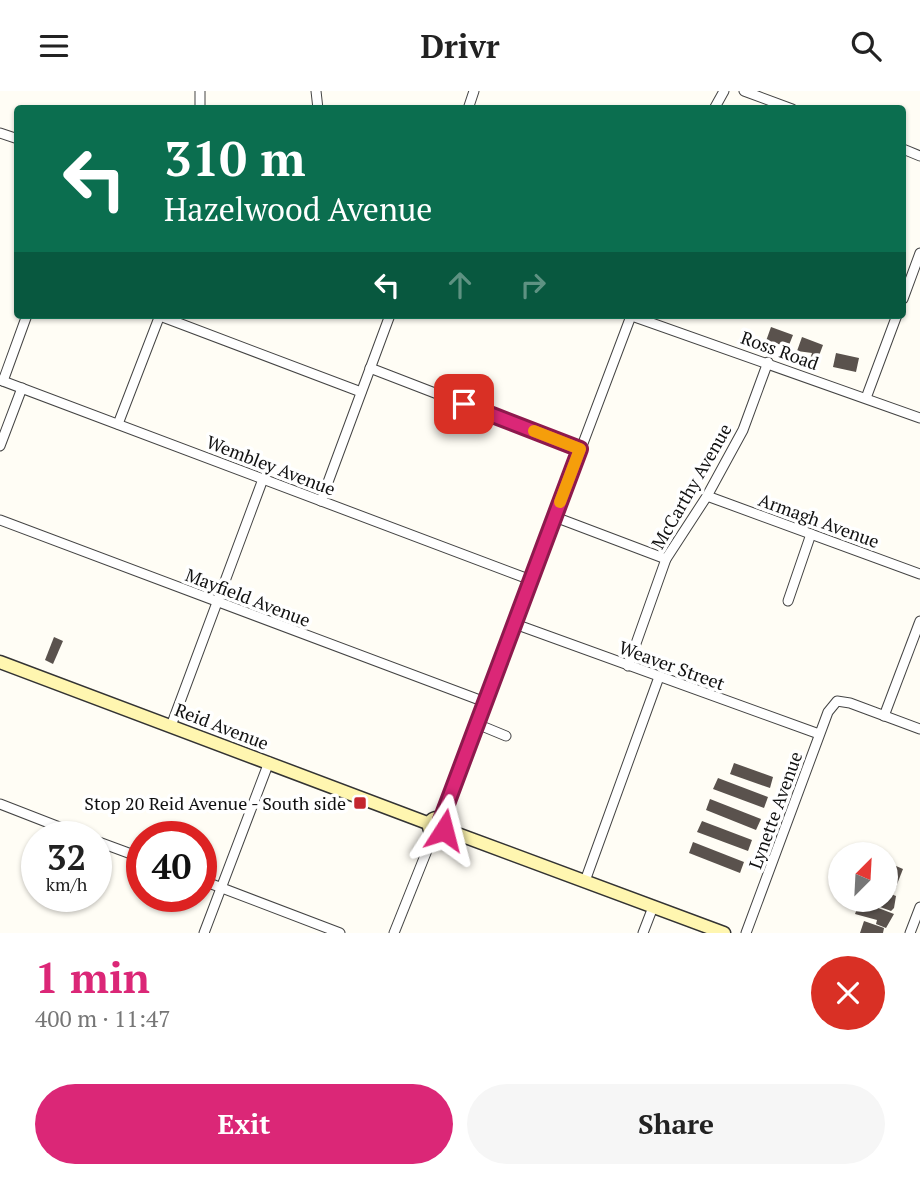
<!DOCTYPE html>
<meta charset="utf-8">
<style>
:root{--surface:#fff;--page:#f6f6f6;--text:#222;--muted:#767676;--accent:#db2777}
body{margin:0;font-family:"PT Serif",serif;background:var(--page);color:var(--text);height:100vh;display:flex;flex-direction:column;font-size:26px;white-space:nowrap}
*{box-sizing:border-box;margin:0}
p{font-size:23px;color:var(--muted)}
.icon{flex:none;width:38px;height:38px;fill:none;stroke:currentColor;stroke-width:2;stroke-linecap:round;stroke-linejoin:round}
.map{position:relative;height:842px;overflow:hidden}
.details{display:flex;flex-direction:column;background:var(--surface);flex:1}
.details>*{flex:none}
.banner{position:absolute;left:14px;top:14px;width:892px;height:214px;border-radius:7px;box-shadow:0 2px 5px #0004;background:#0b6e4f;color:#fff;overflow:hidden}
.needle{width:46px;rotate:24deg}
.tools{position:absolute;left:828px;top:751px;display:grid;gap:14px}
.tools a{display:grid;place-items:center;width:70px;height:70px;border-radius:50%;background:var(--surface);box-shadow:0 2px 5px #0004;font-size:35px}
.speed{position:absolute;left:21px;top:730px;display:flex;gap:14px;font-size:35px;font-weight:700;text-align:center}
.speed>*{display:grid;place-content:center;width:91px;height:91px;border-radius:50%;background:var(--surface);box-shadow:0 2px 5px #0004;line-height:1}
.speed small{font-size:18px;font-weight:400}
.speed .limit{border:10px solid #d22;background:#fff;color:#111}
.pin{position:absolute;display:grid;place-items:center;width:60px;height:60px;color:#fff;margin:-30px;border-radius:14px;box-shadow:0 4px 10px #0006}
.me{position:absolute;width:77px;margin:-38px;rotate:9deg;stroke-linejoin:round;filter:drop-shadow(0 0 5px #0008)}
.turn{display:flex;align-items:center;gap:24px;height:147px;padding:0 35px;font-size:32px}
.turn .icon{width:91px;height:91px;stroke-width:2.5}
.turn b{display:block;font-size:49px;line-height:60px}
.lanes{display:flex;align-items:center;height:66px;padding:0 35px;background:#0003;justify-content:center;gap:35px;direction:ltr}
.lanes .off{opacity:.35}
.round{display:grid;place-items:center;flex:none;width:74px;height:74px;border-radius:37px;background:var(--page)}
.summary{display:flex;align-items:center;justify-content:space-between;height:119px;padding:0 35px}
h1{font-size:42px;font-weight:800;line-height:52px;color:var(--accent)}
.primary-button{display:flex;gap:14px;margin-top:auto;padding:14px 35px}
.primary-button a{flex:1;height:80px;border-radius:42px;background:var(--accent);color:#fff;font-size:28px;font-weight:800;line-height:80px;text-align:center}
.primary-button a+a{background:var(--page);color:var(--text)}
header{display:flex;justify-content:space-between;align-items:center;height:91px;padding:0 35px;background:var(--surface);font-size:32px;font-weight:800}
.map>svg:first-child{display:block}
.building{fill:#5a524d}
.lines{fill:none;stroke-linecap:round;stroke-linejoin:round}
.street-casing{stroke:#444;stroke-width:11}
.secondary-casing{stroke:#333;stroke-width:15}
.street{stroke:#fff;stroke-width:9}
.secondary{stroke:#fff6b0;stroke-width:12}
.route-casing{stroke:#8e194d;stroke-width:18}
.route{stroke:#db2777;stroke-width:12}
.slow{stroke:#f59e0b;stroke-width:12}
.poi-dot{fill:#c4262e;stroke:#fff;stroke-width:2.5}
.labels{text-anchor:middle;dominant-baseline:central;stroke-width:7;stroke-linejoin:round;paint-order:stroke}
.street-label{font-size:18px;fill:#111;stroke:#fff}
.poi-label{font-size:18px;fill:#111;stroke:#fff;text-anchor:end}
</style>
<header><svg class="icon" aria-label="menu" viewBox="0 0 24 24"><path d="M4 6h16M4 12h16M4 18h16"/></svg>Drivr<svg class="icon" aria-label="search" viewBox="0 0 24 24"><circle cx="10" cy="10" r="6"/><path d="M15 15l6 6"/></svg></header>
<div class="map">
<svg width="920" height="842" viewBox="0 0 920 842">
<rect width="100%" height="100%" fill="#fffdf5"/>
<g class="building">
<polygon points="771,236 793,244 787,259 781,257 782,254 766,250"/>
<polygon points="802,246 823,254 817,270 810,268 812,262 797,260"/>
<polygon points="836,262 859,267 856,281 833,276"/>
<polygon points="54,546 63,550 53,573 45,569"/>
<polygon points="734,672 773,686 770,697 730,683"/>
<polygon points="718,687 768,706 764,717 713,698"/>
<polygon points="710,708 761,728 756,739 706,719"/>
<polygon points="702,730 752,749 748,760 697,741"/>
<polygon points="693,751 744,771 740,782 689,762"/>
<polygon points="889,772 903,778 894,801 886,797"/>
<polygon points="886,801 896,805 894,817 891,820 861,809 886,808"/>
<polygon points="860,810 894,823 886,837 876,833 877,829 855,823"/>
<polygon points="864,830 884,837 883,842 860,842"/>
</g>
<g class="lines">
<g class="street-casing">
<g id="street">
<polyline points="316,0 318,18"/>
<polyline points="744,0 792,18"/>
<polyline points="200,18 200,0"/>
<polyline points="468,18 474,0"/>
<polyline points="714,18 724,0"/>
<polyline points="0,42 18,48"/>
<polyline points="903,58 920,65"/>
<polyline points="903,208 920,162"/>
<polyline points="629,224 920,327"/>
<polyline points="160,225 361,301"/>
<polyline points="370,277 580,358"/>
<polyline points="0,289 531,489"/>
<polyline points="3,290 27,224"/>
<polyline points="866,307 897,224"/>
<polyline points="118,333 160,224"/>
<polyline points="0,355 22,297"/>
<polyline points="707,405 920,483"/>
<polyline points="321,410 390,224"/>
<polyline points="555,426 666,468"/>
<polyline points="0,429 485,611"/>
<polyline points="788,510 811,443"/>
<polyline points="515,533 819,643"/>
<polyline points="628,575 666,468 707,405 743,339 768,271"/>
<polyline points="884,625 920,530"/>
<polyline points="477,633 506,645"/>
<polyline points="171,635 263,388"/>
<polyline points="0,713 85,746"/>
<polyline points="441,729 631,225"/>
<polyline points="96,750 142,767"/>
<polyline points="201,789 340,842"/>
<polyline points="585,790 659,586"/>
<polyline points="204,842 269,671"/>
<polyline points="394,842 434,742"/>
<polyline points="643,842 653,816"/>
<polyline points="746,842 828,621 837,610 850,612 920,638"/>
<polyline points="910,842 920,816"/>
</g>
</g>
<g class="secondary-casing">
<g id="secondary">
<polyline points="0,571 430,733"/>
<circle cx="437" cy="735" r="8"/>
<polyline points="444,738 724,842"/>
</g>
</g>
<use href="#street" class="street"/>
<use href="#secondary" class="secondary"/>
</g>
<g class="lines">
<g class="route-casing">
<polyline id="route" points="444,739 441,729 444,721 580,358 464,313"/>
</g>
<use href="#route" class="route"/>
<polyline class="slow" points="534,340 580,358 560,411"/>
</g>
<rect class="poi-dot" x="353" y="705" width="14" height="14" rx="3.5"/>
<g class="labels">
<g class="street-label">
<text transform="translate(780 259) rotate(20)">Ross Road</text>
<text transform="translate(271 374) rotate(21)">Wembley Avenue</text>
<text transform="translate(691 395) rotate(-60)">McCarthy Avenue</text>
<text transform="translate(819 429) rotate(20)">Armagh Avenue</text>
<text transform="translate(248 506) rotate(21)">Mayfield Avenue</text>
<text transform="translate(672 574) rotate(20)">Weaver Street</text>
<text transform="translate(222 635) rotate(21)">Reid Avenue</text>
<text transform="translate(775 719) rotate(-70)">Lynette Avenue</text>
</g>
<g class="poi-label">
<text x="346" y="712">Stop 20 Reid Avenue - South side</text>
</g>
</g>
</svg>
<div class="tools">
<a><svg class="needle" viewBox="-14 -14 28 28"><path d="M0-13l5 13h-10z" fill="#e53935"/><path d="M0 13l5-13h-10z" fill="#767676"/></svg></a>
</div>
<div class="speed"><div>32<small>km/h</small></div><div class="limit">40</div></div>
<div class="pin" style="left:464px;top:313px;background:#d93025"><svg class="icon" aria-label="arrive" viewBox="0 0 24 24"><path d="M6 21V4h12l-3 4 3 4H6"/></svg></div>
<svg class="me" style="left:444px;top:739px" viewBox="-20 -20 40 40"><path d="M0-17L14 15 0 8-14 15z" fill="#db2777" stroke="#fff" stroke-width="4"/></svg>
<div class="banner">
<div class="turn"><svg class="icon" aria-label="left" viewBox="0 0 24 24"><path d="M17 20v-9H6M10 6l-5 5 5 5"/></svg><div><b>310 m</b>Hazelwood Avenue</div></div>
<div class="lanes"><svg class="icon" aria-label="left" viewBox="0 0 24 24"><path d="M17 20v-9H6M10 6l-5 5 5 5"/></svg><svg class="icon off" aria-label="ahead" viewBox="0 0 24 24"><path d="M12 20V5M6 11l6-6 6 6"/></svg><svg class="icon off" aria-label="right" viewBox="0 0 24 24"><path d="M7 20v-9h11M14 6l5 5-5 5"/></svg></div>
</div>
</div>
<section class="details">
<div class="summary"><div><h1>1 min</h1><p>400 m · 11:47</p></div><a class="round" style="background:#d93025;color:#fff"><svg class="icon" aria-label="close" viewBox="0 0 24 24"><path d="M6 6l12 12M18 6L6 18"/></svg></a></div>
<div class="primary-button"><a>Exit</a><a>Share</a></div>
</section>
